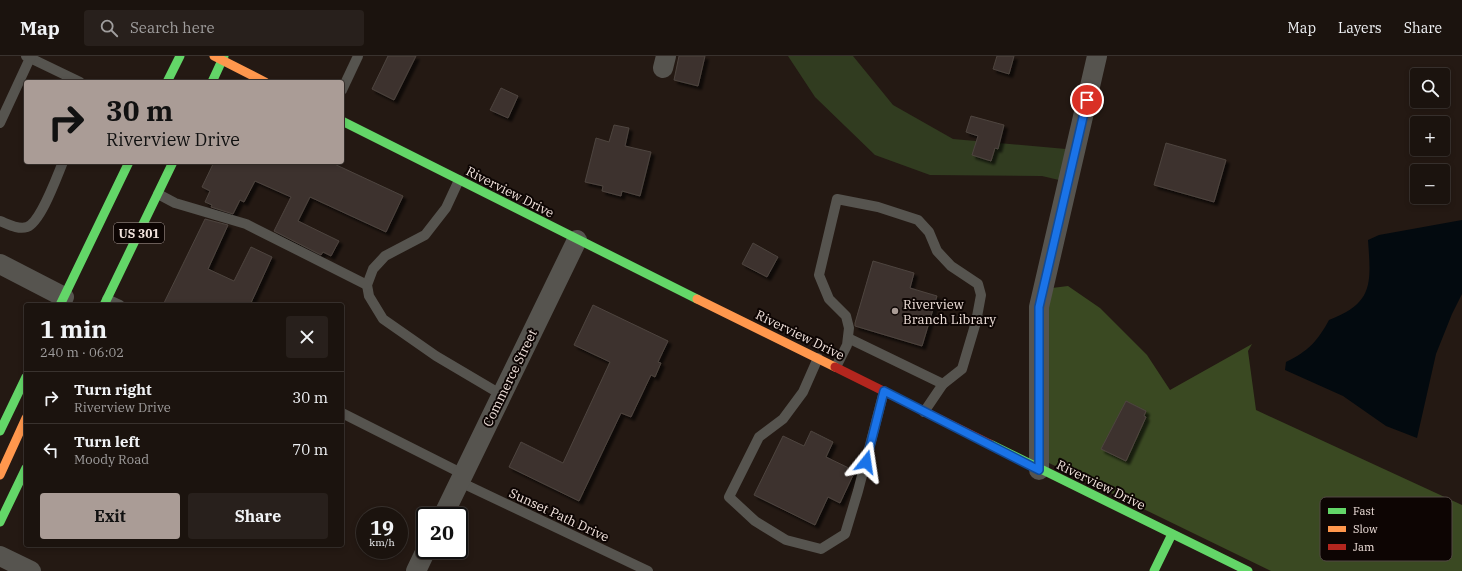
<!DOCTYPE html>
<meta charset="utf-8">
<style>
:root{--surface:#1b130e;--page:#28201c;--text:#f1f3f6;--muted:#a09e9e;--line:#39322e;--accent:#aa9c96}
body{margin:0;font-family:"IBM Plex Serif",serif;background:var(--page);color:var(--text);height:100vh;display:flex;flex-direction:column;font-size:15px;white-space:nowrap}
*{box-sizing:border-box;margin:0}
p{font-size:13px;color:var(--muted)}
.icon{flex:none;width:22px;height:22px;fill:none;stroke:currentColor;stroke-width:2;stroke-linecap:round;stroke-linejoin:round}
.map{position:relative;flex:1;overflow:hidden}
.panel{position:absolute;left:24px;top:247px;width:320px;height:244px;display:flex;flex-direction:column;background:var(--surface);border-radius:4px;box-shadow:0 2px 6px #0003,0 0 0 1px var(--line)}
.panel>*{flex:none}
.top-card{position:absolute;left:24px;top:24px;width:320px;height:84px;border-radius:4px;box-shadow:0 2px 6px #0003,0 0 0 1px var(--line);background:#aa9c96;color:#111;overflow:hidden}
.buttons{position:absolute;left:1410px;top:12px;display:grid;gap:8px}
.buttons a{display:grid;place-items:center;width:40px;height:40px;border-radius:4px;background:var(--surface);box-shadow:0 2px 6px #0003,0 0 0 1px var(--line);font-size:20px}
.speed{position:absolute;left:356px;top:451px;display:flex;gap:8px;font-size:20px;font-weight:700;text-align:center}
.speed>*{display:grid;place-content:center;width:52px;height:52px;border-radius:50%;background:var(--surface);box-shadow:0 2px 6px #0003,0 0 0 1px var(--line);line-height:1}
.speed small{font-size:10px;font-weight:400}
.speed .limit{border:2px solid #111;border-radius:6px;background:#fff;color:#111}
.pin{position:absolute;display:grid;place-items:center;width:34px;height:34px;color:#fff;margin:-17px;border:2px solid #fff;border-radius:50%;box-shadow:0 1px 4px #0007}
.me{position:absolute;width:44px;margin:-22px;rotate:15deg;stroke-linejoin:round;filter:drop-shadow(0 0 3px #0008)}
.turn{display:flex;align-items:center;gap:14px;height:84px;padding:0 16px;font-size:18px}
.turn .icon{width:52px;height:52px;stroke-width:2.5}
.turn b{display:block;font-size:28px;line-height:34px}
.round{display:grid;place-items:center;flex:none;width:42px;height:42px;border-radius:4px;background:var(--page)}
.headline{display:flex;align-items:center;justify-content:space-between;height:68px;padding:0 16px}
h1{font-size:24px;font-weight:700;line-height:30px}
.button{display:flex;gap:8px;margin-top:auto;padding:8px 16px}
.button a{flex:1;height:46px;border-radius:4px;background:var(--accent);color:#111;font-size:16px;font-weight:700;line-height:46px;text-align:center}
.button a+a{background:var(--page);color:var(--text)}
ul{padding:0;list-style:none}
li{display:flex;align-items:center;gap:12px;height:52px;padding:0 16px;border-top:1px solid var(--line)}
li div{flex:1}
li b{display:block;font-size:15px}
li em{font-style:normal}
header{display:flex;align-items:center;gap:24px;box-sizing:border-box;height:56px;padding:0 20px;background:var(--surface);border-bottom:1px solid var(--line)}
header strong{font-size:19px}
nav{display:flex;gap:22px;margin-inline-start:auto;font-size:14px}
.search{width:280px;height:36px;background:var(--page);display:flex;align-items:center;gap:10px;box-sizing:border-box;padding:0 14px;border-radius:4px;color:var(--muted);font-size:15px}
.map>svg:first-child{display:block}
.green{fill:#313c20}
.forest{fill:#3a4922}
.water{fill:#030a0f}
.building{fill:#3c332e;stroke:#4e443f;filter:url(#shadow)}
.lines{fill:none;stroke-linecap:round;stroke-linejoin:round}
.lane{stroke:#56544f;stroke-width:10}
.street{stroke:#56544f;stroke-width:20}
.fast{stroke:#63d668;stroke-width:9}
.slow{stroke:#ff974d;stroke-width:9}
.jam{stroke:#b3261e;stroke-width:9}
.route-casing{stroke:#114b97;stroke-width:10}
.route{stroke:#1a73e8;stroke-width:7}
.poi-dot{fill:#aa9c96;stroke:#0d0503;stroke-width:1.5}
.labels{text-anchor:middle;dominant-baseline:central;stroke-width:4;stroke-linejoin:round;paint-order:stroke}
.shield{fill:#0d0503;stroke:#ada09c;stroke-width:1}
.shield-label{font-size:12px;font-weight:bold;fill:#f2e3dd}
.street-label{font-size:13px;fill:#f2e3dd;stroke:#0d0503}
.poi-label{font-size:13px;fill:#f2e3dd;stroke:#0d0503;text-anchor:start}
.key{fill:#0d0503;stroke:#524844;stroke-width:1}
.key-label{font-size:11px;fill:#f2e3dd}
</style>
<header>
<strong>Map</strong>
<div class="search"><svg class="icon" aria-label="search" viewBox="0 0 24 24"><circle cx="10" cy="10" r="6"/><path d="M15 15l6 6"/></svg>Search here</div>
<nav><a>Map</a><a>Layers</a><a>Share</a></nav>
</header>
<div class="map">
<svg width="1462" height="515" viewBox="0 0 1462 515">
<defs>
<filter id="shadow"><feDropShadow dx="3.5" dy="3.5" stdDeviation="1" flood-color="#0009"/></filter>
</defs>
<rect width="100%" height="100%" fill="#241913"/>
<polygon class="green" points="788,0 853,0 893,49 953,83 1066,93 1059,124 1042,120 930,119 875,99 815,41"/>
<polygon class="forest" points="1068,230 1100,252 1147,299 1170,334 1252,288 1248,295 1256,354 1462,449 1462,515 1271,515 1049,407 1048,251 1052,232"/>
<path class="water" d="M1462,164V238L1452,258L1436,298L1417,382L1386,370L1343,340L1285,314L1286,306C1308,295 1317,286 1329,264C1374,247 1371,227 1368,184L1379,179Z"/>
<g class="building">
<polygon points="388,0 416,0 394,44 372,33"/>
<polygon points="679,0 705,0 698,30 674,24"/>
<polygon points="997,0 1014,0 1009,18 993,13"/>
<polygon points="501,32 518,40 508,62 490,54"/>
<polygon points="971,60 1004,69 998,93 995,92 991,105 972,99 978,80 966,76"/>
<polygon points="614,69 629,72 625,90 651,96 640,140 622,135 621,140 602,135 603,130 585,126 596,82 609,86"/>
<polygon points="1166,87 1226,104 1214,146 1154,129"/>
<polygon points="214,106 330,106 403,140 386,176 310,141 298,165 339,185 331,200 323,196 321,199 274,175 291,141 255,125 244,146 240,144 233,158 211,151 212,149 205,146 210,135 202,131"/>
<polygon points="205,163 228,169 208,213 234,225 251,191 272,201 250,249 163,249"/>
<polygon points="753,187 778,201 767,221 742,208"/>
<polygon points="873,205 914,217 910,232 937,240 922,290 855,270 855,267"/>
<polygon points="593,249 668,285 658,306 661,307 655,321 651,319 631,361 621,357 579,445 509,411 521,386 563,407 610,306 574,289"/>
<polygon points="1126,345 1146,355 1144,360 1146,361 1126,405 1101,393"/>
<polygon points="811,375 833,386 826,401 855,415 840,447 828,441 815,469 754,439 783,380 804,390"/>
</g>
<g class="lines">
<g class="lane">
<polyline points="26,0 80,26"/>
<polyline points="342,34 358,0"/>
<polyline points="0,67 31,0"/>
<polyline points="459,124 446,152 425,179 385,200 373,213 367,229 369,240 383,263 436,300 502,339"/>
<polyline points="158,138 175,147 246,168 367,229"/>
<path d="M0,165C8,168 18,174 27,171C41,166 57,120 63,106"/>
<polyline points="107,243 120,249"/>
<polyline points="848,282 943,328"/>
<polyline points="818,302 803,336 783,363 759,381 729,441 755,465 786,484 821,493 845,478 858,435 884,335"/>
<polyline points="836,311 847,289 849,272 846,260 829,243 819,219 837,143 878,151 918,164 929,176 937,195 951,210 978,228 981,239 976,266 962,313 943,328 924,356"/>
<polyline points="342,357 463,418"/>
<polyline points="460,426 648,515"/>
</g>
<g class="street">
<polyline points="663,12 666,0"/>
<polyline points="0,208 64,241"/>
<polyline points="1039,414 1039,251 1097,0"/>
<polyline points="443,460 577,184"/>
<polyline points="0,500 31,515"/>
<polyline points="416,515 426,494"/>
</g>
<g class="fast">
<polyline points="167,26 180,0"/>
<polyline points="212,26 224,0"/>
<polyline points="342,65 697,243"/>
<polyline points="60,249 129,106"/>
<polyline points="104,249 173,106"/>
<polyline points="0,375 26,321"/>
<polyline points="990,388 1248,515"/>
<polyline points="0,466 26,412"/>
<polyline points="1154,515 1172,478"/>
</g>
<g class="slow">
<polyline points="214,0 265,26"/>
<polyline points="697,243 835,311"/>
<polyline points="0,419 26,362"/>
</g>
<polyline class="jam" points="835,311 990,388"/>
</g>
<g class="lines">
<g class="route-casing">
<polyline id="route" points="866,406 884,335 1039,414 1039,251 1087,44"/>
</g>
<use href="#route" class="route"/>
</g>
<circle class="poi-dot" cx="895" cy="255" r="4"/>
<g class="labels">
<rect class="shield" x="114" y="167" width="50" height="20" rx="3"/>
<g class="shield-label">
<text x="139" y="177">US 301</text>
</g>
<g class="street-label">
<text transform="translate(510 136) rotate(27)">Riverview Drive</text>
<text transform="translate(800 279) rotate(26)">Riverview Drive</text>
<text transform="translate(510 322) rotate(-64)">Commerce Street</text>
<text transform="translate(1101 429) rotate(26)">Riverview Drive</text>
<text transform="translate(559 459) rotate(25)">Sunset Path Drive</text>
</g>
<g class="poi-label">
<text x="903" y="248">Riverview<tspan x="903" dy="15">Branch Library</tspan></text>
</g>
</g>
<rect x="1320" y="441" width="132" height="64" rx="6" class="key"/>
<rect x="1328" y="452" width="18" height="6" fill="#63d668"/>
<rect x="1328" y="470" width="18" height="6" fill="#ff974d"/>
<rect x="1328" y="488" width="18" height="6" fill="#b3261e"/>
<g class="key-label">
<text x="1353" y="459">Fast</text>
<text x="1353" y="477">Slow</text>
<text x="1353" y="495">Jam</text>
</g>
</svg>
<div class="buttons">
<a><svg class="icon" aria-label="search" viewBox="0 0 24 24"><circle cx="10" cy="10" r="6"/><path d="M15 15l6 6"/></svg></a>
<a>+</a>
<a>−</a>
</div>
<div class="speed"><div>19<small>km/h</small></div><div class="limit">20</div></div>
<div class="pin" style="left:1087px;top:44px;background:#d93025"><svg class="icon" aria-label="arrive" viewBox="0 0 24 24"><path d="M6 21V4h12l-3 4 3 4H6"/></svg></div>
<svg class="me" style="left:866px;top:406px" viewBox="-20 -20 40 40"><path d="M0-17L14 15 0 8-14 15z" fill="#1a73e8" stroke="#fff" stroke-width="4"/></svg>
<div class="top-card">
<div class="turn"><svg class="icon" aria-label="right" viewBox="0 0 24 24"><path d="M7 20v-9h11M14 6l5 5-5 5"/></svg><div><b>30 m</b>Riverview Drive</div></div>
</div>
<section class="panel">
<div class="headline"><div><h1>1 min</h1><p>240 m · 06:02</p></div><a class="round"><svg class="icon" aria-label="close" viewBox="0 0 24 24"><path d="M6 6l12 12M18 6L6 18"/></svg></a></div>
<ul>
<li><svg class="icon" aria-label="right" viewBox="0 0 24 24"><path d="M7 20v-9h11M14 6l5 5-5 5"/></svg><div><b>Turn right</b><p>Riverview Drive</p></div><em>30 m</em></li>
<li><svg class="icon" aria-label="left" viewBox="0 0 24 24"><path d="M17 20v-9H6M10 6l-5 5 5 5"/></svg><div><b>Turn left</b><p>Moody Road</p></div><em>70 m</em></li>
</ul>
<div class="button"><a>Exit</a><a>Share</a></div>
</section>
</div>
